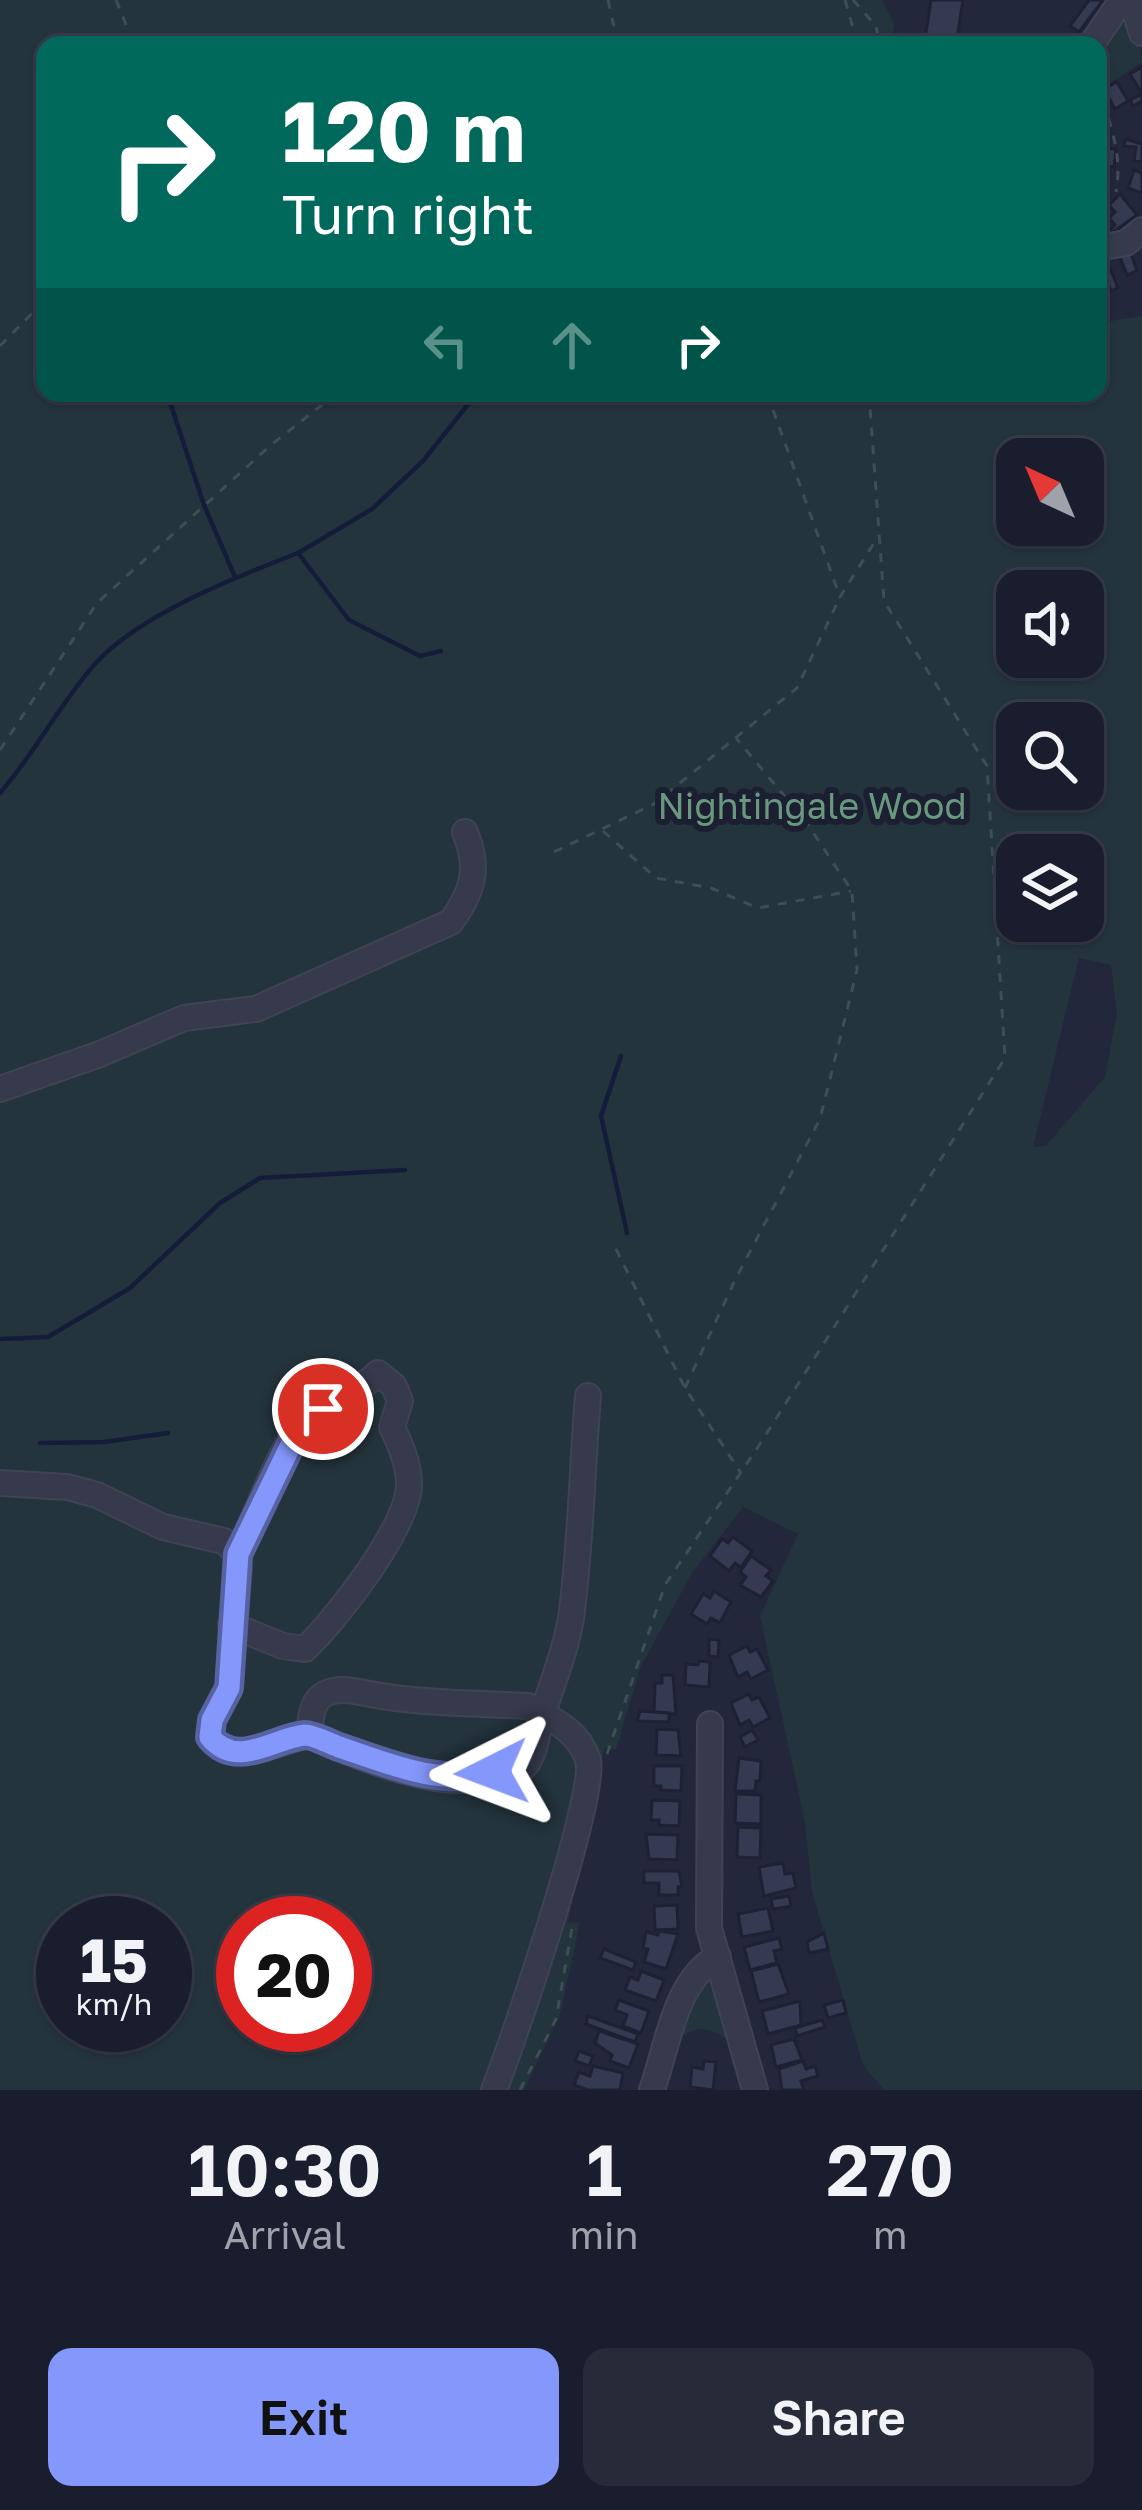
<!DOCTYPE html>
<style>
:root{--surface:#1a1d2d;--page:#272a39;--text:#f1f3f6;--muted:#9fa2aa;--line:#383b49;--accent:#8497fa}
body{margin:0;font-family:"Golos Text",sans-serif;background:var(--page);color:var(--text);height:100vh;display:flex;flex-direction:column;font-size:45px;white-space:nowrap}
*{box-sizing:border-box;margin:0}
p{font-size:39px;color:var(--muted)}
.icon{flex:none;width:66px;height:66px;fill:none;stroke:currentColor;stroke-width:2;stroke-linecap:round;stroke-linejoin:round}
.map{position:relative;height:2090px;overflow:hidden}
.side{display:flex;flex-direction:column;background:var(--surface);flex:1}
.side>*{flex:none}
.top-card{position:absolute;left:36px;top:36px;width:1071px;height:366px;border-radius:24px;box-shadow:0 3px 9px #0004,0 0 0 3px var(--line);background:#00695c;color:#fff;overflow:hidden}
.needle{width:78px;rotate:316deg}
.tools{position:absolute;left:996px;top:438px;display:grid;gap:24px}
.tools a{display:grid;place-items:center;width:108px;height:108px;border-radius:24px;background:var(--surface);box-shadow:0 3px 9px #0004,0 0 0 3px var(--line);font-size:60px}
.speed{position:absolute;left:36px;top:1896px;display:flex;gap:24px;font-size:60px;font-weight:700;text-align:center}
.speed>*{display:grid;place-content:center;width:156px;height:156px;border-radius:50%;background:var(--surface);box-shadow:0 3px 9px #0004,0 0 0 3px var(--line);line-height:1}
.speed small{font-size:30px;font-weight:400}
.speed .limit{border:18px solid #d22;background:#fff;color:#111}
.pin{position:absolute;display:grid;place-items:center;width:102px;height:102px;color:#fff;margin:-51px;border:6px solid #fff;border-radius:50%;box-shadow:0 3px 12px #0007}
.me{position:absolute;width:132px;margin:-66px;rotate:267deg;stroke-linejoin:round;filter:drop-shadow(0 0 9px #0008)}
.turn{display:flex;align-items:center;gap:42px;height:252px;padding:0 48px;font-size:54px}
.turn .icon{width:156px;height:156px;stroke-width:2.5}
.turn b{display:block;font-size:84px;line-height:102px}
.lanes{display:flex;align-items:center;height:114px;padding:0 48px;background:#0003;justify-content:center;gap:60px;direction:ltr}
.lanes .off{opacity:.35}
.eta{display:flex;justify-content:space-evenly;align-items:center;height:204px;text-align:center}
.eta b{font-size:72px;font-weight:600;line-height:84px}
.primary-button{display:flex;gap:24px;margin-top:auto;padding:24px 48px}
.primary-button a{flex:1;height:138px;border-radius:24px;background:var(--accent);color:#111;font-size:48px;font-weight:600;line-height:138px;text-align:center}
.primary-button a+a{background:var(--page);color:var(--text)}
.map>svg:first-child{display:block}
.green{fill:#24343d;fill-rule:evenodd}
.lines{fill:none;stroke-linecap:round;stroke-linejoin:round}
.stream{stroke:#151c3a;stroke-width:4.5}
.building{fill:#343a52;stroke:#1d2133;stroke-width:3}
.minor-casing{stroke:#3f4355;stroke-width:28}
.path{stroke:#3d4e55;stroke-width:3;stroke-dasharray:9 9;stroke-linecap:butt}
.minor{stroke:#363a4c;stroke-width:24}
.route-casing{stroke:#5662a2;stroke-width:30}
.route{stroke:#8497fa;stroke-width:21}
.labels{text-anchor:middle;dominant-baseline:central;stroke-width:12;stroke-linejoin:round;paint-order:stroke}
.park-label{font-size:36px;fill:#68997e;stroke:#1b1f31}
</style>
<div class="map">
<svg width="1142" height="2090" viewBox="0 0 1142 2090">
<rect width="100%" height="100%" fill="#22273c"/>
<g class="green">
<path d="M0,0H882L894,24L892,45H45V393H1098V323L1142,316V2090H884L863,2065L812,1892L805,1822L760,1616L798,1534L743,1507L692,1573L641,1666L616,1749L605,1748L579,1842L583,1844L568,1922L580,1923L560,2014L524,2090H0ZM1017,459H1083V525H1017ZM1017,591H1083V657H1017ZM1017,723H1083V789H1017ZM1017,855H1083V921H1017ZM1079,958L1111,965L1117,1013L1105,1077L1046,1146L1033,1147ZM63,1923H165V2025H63ZM243,1923H345V2025H243Z"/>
<path d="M1118,22C1135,26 1142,46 1142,62L1101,89L1098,45Z"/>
<path d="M715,1975L736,2049C717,2027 693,2020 674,2045L694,1985Z"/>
</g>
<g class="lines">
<g class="stream">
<polyline points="167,393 204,505 235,577"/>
<polyline points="441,651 420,656 349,620 298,553 372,509 423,461 477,393"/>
<path d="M0,793C35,753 59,705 94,665C138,615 236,577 298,553"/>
<polyline points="621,1056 601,1116 627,1233"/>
<polyline points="0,1339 48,1337 130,1288 220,1203 260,1178 405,1170"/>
<polyline points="40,1443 104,1442 168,1433"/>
</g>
</g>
<g class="building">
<polygon points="931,0 963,0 956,45 924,45"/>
<polygon points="1089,0 1103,0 1079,32 1070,26"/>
<polygon points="1142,67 1142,101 1133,106 1130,100 1142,94 1130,74"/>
<polygon points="1117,82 1128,101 1115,109 1104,89"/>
<polygon points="1125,139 1142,144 1142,162 1134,161 1136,147 1124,146"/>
<polygon points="1098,147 1116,149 1114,167 1098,165"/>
<polygon points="1134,170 1142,173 1142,193 1128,188"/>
<polygon points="1098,176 1105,176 1105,181 1109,181 1109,195 1098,195"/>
<polygon points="1120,194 1137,215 1113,232 1110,230 1115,225 1109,218 1115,212 1109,205"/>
<polygon points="1129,248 1137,271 1127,275 1118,252"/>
<polygon points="1106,258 1118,288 1111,291 1099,261"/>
<polygon points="733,1537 752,1551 741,1567 735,1563 729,1571 710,1556 722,1539 728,1543"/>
<polygon points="751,1556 771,1570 766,1576 773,1581 761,1597 740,1585 746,1577 740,1572"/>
<polygon points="714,1591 731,1602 720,1623 711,1618 707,1624 691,1614 703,1594 710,1598"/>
<polygon points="709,1639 719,1640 718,1657 709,1656"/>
<polygon points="747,1646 750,1652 757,1649 768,1670 751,1679 747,1672 738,1677 729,1655"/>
<polygon points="699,1661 710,1662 709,1687 685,1685 686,1664 698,1665"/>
<polygon points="662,1675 673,1675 676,1714 654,1713 655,1683 662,1683"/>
<polygon points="749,1694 752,1700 759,1697 770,1718 753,1727 749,1720 740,1725 731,1703"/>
<polygon points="640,1711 669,1713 669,1722 637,1721"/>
<polygon points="657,1729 678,1730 681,1756 656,1755"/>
<polygon points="752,1730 758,1740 745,1747 740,1737"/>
<polygon points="739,1758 761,1761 760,1781 756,1781 755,1791 735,1791"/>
<polygon points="654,1766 682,1766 681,1791 661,1790 661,1786 654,1786"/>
<polygon points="736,1794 761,1795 761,1824 735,1823"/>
<polygon points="652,1800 680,1801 679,1826 659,1825 659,1820 651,1820"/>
<polygon points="738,1827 761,1828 760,1858 737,1857"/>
<polygon points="646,1834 678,1835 677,1860 649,1859"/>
<polygon points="783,1863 785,1874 793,1873 796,1888 764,1896 759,1867"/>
<polygon points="644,1871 679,1871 682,1887 678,1887 678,1895 659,1895 659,1883 644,1883"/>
<polygon points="789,1896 791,1906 773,1909 771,1899"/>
<polygon points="677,1905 678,1929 655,1930 654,1906"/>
<polygon points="768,1908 773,1931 742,1937 738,1914"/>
<polygon points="659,1931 678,1934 666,1969 644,1962 648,1949 643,1948 646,1932 658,1935"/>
<polygon points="824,1933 828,1949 809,1953 807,1942"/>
<polygon points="779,1938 782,1949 774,1951 777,1963 750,1970 744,1947"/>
<polygon points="604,1949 636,1962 633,1970 600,1958"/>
<polygon points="778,1964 789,1994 759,2002 751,1971"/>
<polygon points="641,1971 664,1980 656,2001 625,1990 630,1977 638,1980"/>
<polygon points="619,2000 649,2011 641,2033 623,2026 627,2015 615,2010"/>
<polygon points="843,2000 846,2013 828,2018 824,2005"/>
<polygon points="800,2001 801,2025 768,2034 762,2011"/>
<polygon points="588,2016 638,2034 635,2042 586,2024"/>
<polygon points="822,2020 825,2027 797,2036 795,2028"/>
<polygon points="599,2031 638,2044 629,2068 610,2061 612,2055 595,2043"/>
<polygon points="794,2039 802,2060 776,2067 771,2045"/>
<polygon points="579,2051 593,2056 589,2066 575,2061"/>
<polygon points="704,2061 716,2062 713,2090 690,2087 692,2067 703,2069"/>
<polygon points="803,2061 806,2069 815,2066 818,2076 801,2081 804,2090 782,2090 779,2069"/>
<polygon points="593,2066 623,2073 620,2090 588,2090 574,2085 579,2072 590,2076"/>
</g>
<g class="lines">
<g class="minor-casing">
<g id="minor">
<polyline points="1131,0 1142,33"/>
<polyline points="1091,45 1122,0"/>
<polyline points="1098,248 1126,243 1142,230"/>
<path d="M0,1089L100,1054L184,1018L256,1009L451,922C473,891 480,869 465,832"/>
<path d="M0,1483L67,1487L97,1495L163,1527L224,1541L238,1554L239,1568L229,1688L212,1720L210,1737C235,1767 280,1742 311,1734"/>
<path d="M231,1625L283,1646L305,1649C335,1621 412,1523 409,1482C408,1462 400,1444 392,1427L400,1401L394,1386L378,1373C357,1395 320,1401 300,1426C279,1451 254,1521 238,1554"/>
<polyline points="710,1724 709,1928 755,2090"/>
<path d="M494,2090C512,2045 598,1793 588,1760C579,1731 553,1720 528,1706C474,1703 423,1704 370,1694C356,1691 338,1687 325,1694C311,1701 309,1723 311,1736C348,1754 417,1780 458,1780C479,1780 504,1771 524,1767C536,1754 537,1732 542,1715C552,1684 566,1650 571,1618C581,1544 582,1469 588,1396"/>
<path d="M652,2090C667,2048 675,1979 718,1957"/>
</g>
</g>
<g class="path">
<polyline points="116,0 129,32 130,45"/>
<polyline points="608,0 618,45"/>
<polyline points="845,0 858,45"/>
<polyline points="853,0 876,26 880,45"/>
<path d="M1100,65C1100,112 1125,144 1116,192"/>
<polyline points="0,346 45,300"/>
<polyline points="767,393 840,597 879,535"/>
<polyline points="0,750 97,603 271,445 337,393"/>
<polyline points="603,831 656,878 711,888 758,908 851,891"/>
<polyline points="554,852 654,804 797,688 840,597"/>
<polyline points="616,1249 685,1388 741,1473"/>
<polyline points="685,1388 735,1280 820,1119 857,970 852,891 806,822 736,738"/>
<polyline points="607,1754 665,1585 758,1447 1005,1058 987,766 884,601 869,393"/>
<polyline points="520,2090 556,2019 572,1928"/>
</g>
<use href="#minor" class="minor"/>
</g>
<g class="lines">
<g class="route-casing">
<path id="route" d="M323,1409L301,1424L238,1554L229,1688L212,1720L210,1737C237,1770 273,1738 305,1735C313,1735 329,1743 339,1747C390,1764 438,1786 492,1772"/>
</g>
<use href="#route" class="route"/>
</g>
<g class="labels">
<g class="park-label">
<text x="812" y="805">Nightingale Wood</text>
</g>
</g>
</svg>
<div class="tools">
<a><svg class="needle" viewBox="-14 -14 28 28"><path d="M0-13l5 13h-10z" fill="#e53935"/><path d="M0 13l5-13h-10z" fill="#9fa2aa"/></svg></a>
<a><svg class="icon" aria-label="sound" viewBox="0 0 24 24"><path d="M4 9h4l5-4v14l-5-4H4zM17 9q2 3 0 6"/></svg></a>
<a><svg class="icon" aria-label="search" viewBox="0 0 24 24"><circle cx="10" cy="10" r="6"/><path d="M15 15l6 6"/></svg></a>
<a><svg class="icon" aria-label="layers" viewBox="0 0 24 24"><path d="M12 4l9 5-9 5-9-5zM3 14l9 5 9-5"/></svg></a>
</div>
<div class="speed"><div>15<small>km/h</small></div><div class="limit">20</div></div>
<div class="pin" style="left:323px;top:1409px;background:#d93025"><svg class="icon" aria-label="arrive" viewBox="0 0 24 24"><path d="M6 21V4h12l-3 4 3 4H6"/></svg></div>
<svg class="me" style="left:492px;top:1772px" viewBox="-20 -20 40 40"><path d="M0-17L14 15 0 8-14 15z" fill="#8497fa" stroke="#fff" stroke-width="4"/></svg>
<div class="top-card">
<div class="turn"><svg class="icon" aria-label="right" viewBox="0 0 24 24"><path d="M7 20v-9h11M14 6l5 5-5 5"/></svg><div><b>120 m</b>Turn right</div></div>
<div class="lanes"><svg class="icon off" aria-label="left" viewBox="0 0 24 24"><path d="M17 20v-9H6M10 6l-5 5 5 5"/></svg><svg class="icon off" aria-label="ahead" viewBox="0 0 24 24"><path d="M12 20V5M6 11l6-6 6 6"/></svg><svg class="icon" aria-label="right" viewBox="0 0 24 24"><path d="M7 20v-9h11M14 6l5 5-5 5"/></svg></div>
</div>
</div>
<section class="side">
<div class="eta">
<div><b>10:30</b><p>Arrival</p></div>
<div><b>1</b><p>min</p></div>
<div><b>270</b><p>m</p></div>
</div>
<div class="primary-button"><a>Exit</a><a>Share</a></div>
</section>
